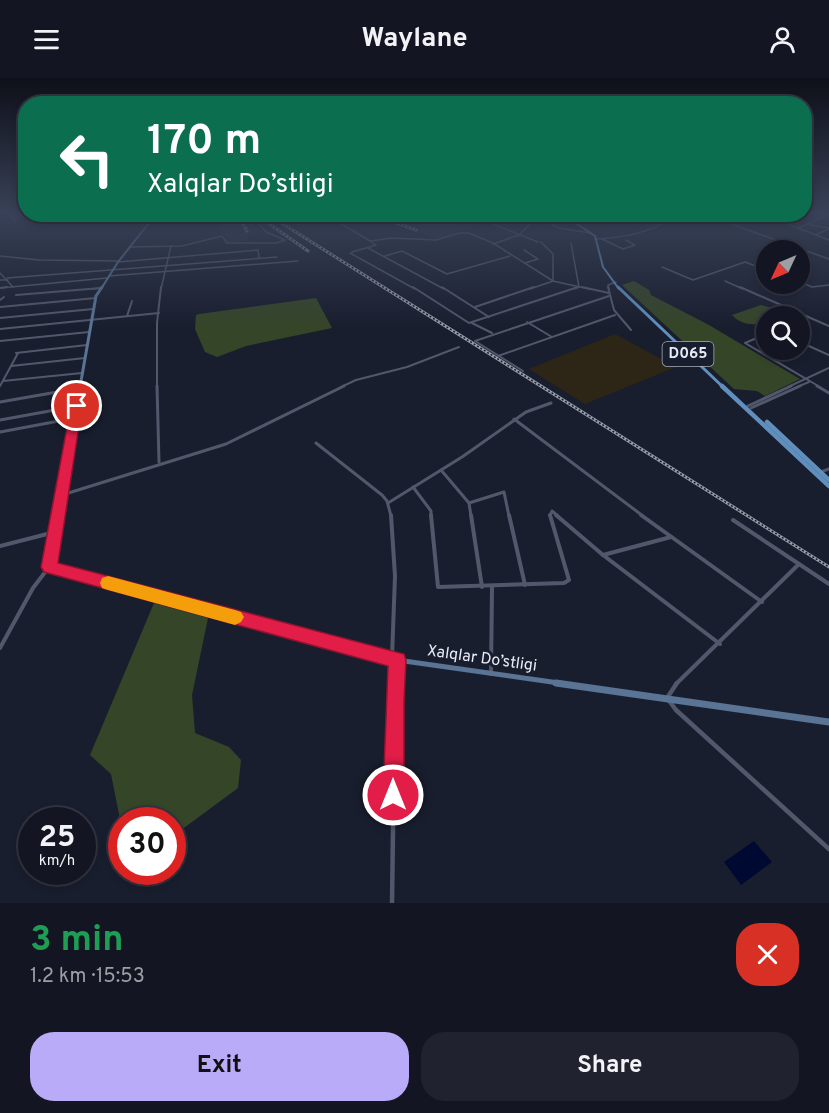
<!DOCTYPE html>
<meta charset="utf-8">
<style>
:root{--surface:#131622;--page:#20232f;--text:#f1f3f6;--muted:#9d9fa5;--line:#323540;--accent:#b9abf7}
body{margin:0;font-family:Overpass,sans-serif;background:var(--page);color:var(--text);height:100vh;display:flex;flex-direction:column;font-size:22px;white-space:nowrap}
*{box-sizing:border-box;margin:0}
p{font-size:20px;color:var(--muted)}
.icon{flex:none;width:33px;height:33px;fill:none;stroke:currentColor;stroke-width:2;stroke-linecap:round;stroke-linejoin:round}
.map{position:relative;height:825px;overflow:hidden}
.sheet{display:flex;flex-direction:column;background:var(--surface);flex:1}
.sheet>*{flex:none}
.guide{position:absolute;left:18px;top:18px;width:794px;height:126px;border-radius:24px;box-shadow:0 3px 9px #0003,0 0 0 2px var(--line);background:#0b6e4f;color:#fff;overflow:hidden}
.needle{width:39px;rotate:226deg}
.controls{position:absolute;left:756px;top:162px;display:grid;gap:12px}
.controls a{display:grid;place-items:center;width:54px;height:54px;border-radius:50%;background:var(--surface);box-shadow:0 3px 9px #0003,0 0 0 2px var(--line);font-size:30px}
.speed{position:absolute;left:18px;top:729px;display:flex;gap:12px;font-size:30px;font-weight:700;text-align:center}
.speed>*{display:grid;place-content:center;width:78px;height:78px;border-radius:50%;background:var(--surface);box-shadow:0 3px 9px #0003,0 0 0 2px var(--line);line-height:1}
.speed small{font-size:15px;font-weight:400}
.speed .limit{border:9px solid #d22;background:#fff;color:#111}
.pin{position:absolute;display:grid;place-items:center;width:51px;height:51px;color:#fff;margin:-26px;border:3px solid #fff;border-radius:50%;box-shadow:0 2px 6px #0007}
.me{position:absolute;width:66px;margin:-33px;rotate:0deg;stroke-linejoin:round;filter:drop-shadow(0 0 4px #0008)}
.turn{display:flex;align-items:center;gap:21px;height:126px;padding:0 30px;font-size:27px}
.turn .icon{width:78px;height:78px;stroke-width:2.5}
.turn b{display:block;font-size:42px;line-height:51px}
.round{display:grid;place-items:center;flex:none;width:63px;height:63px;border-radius:24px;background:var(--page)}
.headline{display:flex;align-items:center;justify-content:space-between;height:102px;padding:0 30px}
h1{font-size:36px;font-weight:700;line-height:45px;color:#1e9e55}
.primary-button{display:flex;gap:12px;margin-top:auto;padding:12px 30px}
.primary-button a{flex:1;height:69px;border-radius:24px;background:var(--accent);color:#111;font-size:24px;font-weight:700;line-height:69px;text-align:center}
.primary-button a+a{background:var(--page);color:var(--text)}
header{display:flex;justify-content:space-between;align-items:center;height:78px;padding:0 30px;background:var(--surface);font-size:27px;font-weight:700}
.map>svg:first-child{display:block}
.commercial{fill:#2d2515}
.built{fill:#21293e}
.green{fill:#354528}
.water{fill:#000931}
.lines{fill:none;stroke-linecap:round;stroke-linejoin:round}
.minor-far4{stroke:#52586b;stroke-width:1.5}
.minor-far3{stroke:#52586b;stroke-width:2}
.minor-far2{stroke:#52586b;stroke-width:3}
.minor-far1{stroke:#52586b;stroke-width:4}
.minor{stroke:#52586b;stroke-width:4.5}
.secondary-far4{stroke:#597495;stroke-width:2}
.secondary-far3{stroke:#597495;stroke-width:3}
.secondary-far2{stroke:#597495;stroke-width:4.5}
.secondary-far1{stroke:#597495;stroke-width:5}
.secondary{stroke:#597495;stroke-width:7}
.primary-far2{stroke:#608fbe;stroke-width:2}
.primary-far1{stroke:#608fbe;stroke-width:3}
.primary{stroke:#608fbe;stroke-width:4.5}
.rail-casing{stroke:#999eab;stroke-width:3}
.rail{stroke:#191e2e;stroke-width:1.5;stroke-dasharray:2;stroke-linecap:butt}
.route{fill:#e11d48;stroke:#92132f;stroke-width:1.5}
.slow{fill:#f59e0b}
.labels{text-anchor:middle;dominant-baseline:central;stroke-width:6;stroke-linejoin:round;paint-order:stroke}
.shield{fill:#191e2e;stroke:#a9aebb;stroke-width:1.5}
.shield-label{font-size:15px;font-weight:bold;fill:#e7ecf7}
.street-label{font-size:16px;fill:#e7ecf7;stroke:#191e2e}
</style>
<header><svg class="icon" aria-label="menu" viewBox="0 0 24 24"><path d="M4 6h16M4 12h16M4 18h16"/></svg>Waylane<svg class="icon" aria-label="person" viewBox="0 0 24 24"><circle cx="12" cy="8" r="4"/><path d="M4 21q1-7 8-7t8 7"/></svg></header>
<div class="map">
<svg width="829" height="825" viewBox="0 0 829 825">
<rect width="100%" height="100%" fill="#191e2e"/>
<polygon class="commercial" points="615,256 676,289 585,326 529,291"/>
<g class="built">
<polygon points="238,137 244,137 245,140 264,154 248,157 249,163 228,164 217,146 239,144"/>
<polygon points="373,137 507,137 436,161"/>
</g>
<g class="green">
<polygon points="634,203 649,212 651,217 709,247 800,301 765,318 757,313 734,311 622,207"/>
<polygon points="316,220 332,250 246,268 217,279 205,274 195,251 196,237 199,236"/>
<path d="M761,227L783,233L785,238H766V244C754,248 741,247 732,237Z"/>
<polygon points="154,525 208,540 192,617 195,655 229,669 241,682 238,710 173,758 172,742 122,742 121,746 111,696 90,677"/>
</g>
<polygon class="water" points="754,763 772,784 741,807 724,784"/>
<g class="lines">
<g class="minor-far4">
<polyline points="6,134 16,143"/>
<polyline points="325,136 370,163 392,160 436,162 459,155 469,155 493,165 553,203 589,211"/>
<polyline points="545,136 538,139 559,150 590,155"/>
<polyline points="703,136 829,181"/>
<polyline points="762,136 798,150 828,137"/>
<polyline points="33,140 31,143 63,136"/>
<polyline points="33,140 44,136"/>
<polyline points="493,146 538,164"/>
<polyline points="810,147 829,150"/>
<polyline points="798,150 829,162"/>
<polyline points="816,157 828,151"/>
<path d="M595,161C623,160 655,154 677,136"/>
<polyline points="602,161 623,171 635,167 626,162"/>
<polyline points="571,165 579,209 574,211"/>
<polyline points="493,166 519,157 531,145 544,143"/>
<polyline points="130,169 182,168 222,158 227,165 276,165 285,162 266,154 250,136"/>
<polyline points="368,170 444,211"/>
<polyline points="524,172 538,181 525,185"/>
<polyline points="352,174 376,167 370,163"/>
<polyline points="350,175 415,211"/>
<polyline points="0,178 39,182 118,183"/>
<polyline points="385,178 402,173 447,196 510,178"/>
<polyline points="118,184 258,172 259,180"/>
<polyline points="662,189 693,202 745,184 766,192"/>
<polyline points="0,195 13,209"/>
<polyline points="109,198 298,183"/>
<polyline points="7,200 277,179"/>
<polyline points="0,202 8,202"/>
<polyline points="725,203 743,211"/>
<polyline points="800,204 812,209 829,207"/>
<polyline points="0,210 107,200"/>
<polyline points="91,211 101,210"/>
<polyline points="161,211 171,168"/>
<polyline points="530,211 553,203 553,176 541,164"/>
<polyline points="609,211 608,207 616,204"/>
</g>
<g class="minor-far3">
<polyline points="413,209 469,245 578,209"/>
<polyline points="442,209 489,239"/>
<polyline points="582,209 609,215"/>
<polyline points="608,209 614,232 631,252"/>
<polyline points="740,209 806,238"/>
<polyline points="0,210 7,209"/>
<polyline points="16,217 101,210"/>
<polyline points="0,222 4,219"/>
<polyline points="0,229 96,220"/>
<polyline points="475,229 534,209"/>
<polyline points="127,238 132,223"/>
<polyline points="0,240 93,231"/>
<polyline points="800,241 806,238 829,248"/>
<polyline points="527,244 552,259"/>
<polyline points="472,245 492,255"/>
<polyline points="0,251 159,235"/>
<polyline points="766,256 745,265 820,309"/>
<polyline points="0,263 89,254"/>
<polyline points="800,264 829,277"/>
<polyline points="16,275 87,267"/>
<polyline points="498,278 615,237"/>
<polyline points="11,288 18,275"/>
<polyline points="523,293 475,263 609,218"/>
<polyline points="3,303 82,295"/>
<polyline points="0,308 11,288 85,280"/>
<polyline points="157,309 157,245 161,209"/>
<polyline points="341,309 356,302 407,289 459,269"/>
<polyline points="788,309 829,290"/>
<polyline points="797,309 809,304"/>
</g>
<g class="minor-far2">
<polyline points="157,308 159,384"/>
<polyline points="817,308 829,315"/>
<polyline points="0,324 80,310"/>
<polyline points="748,328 791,308"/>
<polyline points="751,330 800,308"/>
<polyline points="514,341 643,438"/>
<polyline points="0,342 77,328"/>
<polyline points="0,354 75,340"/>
<polyline points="316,365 382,417 387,423 391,438"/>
<polyline points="441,392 469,425 471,438"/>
<polyline points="821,394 829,391"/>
<polyline points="413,409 431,433 431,438"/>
<polyline points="62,417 226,366 344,308"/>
<polyline points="388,425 462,379 526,334 551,325"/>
<polyline points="469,425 504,414 509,438"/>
<polyline points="550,438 552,433 558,438"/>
</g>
<g class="minor-far1">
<polyline points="391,437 395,498 392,579"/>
<polyline points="431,437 438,509 564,505 569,502 550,437"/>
<polyline points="471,437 482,509"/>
<polyline points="509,437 525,507"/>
<polyline points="556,437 603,477 720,566"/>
<polyline points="641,437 762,524"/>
<polyline points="733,442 829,506"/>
<polyline points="0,468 55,454"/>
<polyline points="603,477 671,459"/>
<polyline points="0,570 33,510 49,489"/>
<polyline points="491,596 492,509"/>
<polyline points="395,606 397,582"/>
<polyline points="676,606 799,486"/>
</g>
<g class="minor">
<polyline points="677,605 667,620 676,632 829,771"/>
<polyline points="392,825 395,605"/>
</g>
<polyline class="secondary-far4" points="101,211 118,184 156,136"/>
<polyline class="secondary-far3" points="80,309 96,218 102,209"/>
<polyline class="secondary-far2" points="58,438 80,308"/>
<polyline class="secondary-far1" points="58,437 49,489 397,582 566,606"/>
<polyline class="secondary" points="556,605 829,644"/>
<polyline class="primary-far2" points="562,136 595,158 603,189 619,211"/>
<polyline class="primary-far1" points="618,209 723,309"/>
<g class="primary">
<polyline points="722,308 829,408"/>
<polyline points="767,344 829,402"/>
</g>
<g class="rail-casing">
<g id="rail">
<polyline points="243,136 242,144 247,153"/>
<polyline points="255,136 308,173"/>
<polyline points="267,136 829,489"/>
<polyline points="373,137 416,152"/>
<polyline points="387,139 414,137"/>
</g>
</g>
<use href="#rail" class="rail"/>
</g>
<linearGradient id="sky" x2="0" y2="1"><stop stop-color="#0e1019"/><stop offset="0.54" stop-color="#384157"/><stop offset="1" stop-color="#384157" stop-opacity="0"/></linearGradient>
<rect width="829" height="250" fill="url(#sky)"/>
<polygon class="route" points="77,325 82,328 58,485 404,576 406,582 404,623 404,717 401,724 393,728 386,724 383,717 388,588 44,494 41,489 71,328"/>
<polygon class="slow" points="108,498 235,532 241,534 244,539 241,544 235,547 108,512 102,510 100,505 102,500"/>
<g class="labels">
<rect class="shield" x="662.5" y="264" width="51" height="24" rx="4.5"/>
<g class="shield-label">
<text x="688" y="276">D065</text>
</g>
<g class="street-label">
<text transform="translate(482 581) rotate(8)">Xalqlar Do’stligi</text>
</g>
</g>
</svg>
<div class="controls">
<a><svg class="needle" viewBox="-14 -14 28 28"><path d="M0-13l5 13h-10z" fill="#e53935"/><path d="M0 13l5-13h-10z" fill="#9d9fa5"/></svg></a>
<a><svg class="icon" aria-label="search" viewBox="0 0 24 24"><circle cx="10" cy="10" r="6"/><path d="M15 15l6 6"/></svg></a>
</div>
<div class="speed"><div>25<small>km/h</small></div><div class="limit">30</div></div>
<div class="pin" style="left:77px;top:328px;background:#d93025"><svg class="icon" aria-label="arrive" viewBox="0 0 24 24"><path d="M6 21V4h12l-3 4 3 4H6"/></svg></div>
<svg class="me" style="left:393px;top:717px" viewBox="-20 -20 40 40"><circle r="17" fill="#e11d48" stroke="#fff" stroke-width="3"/><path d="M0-11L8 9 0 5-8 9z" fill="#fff"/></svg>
<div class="guide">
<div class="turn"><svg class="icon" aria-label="left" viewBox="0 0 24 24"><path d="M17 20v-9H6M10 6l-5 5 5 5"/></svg><div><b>170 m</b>Xalqlar Do’stligi</div></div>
</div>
</div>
<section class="sheet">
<div class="headline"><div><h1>3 min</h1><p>1.2 km · 15:53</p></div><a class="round" style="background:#d93025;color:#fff"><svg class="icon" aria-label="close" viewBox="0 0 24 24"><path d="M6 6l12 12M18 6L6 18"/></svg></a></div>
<div class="primary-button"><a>Exit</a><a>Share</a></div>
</section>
